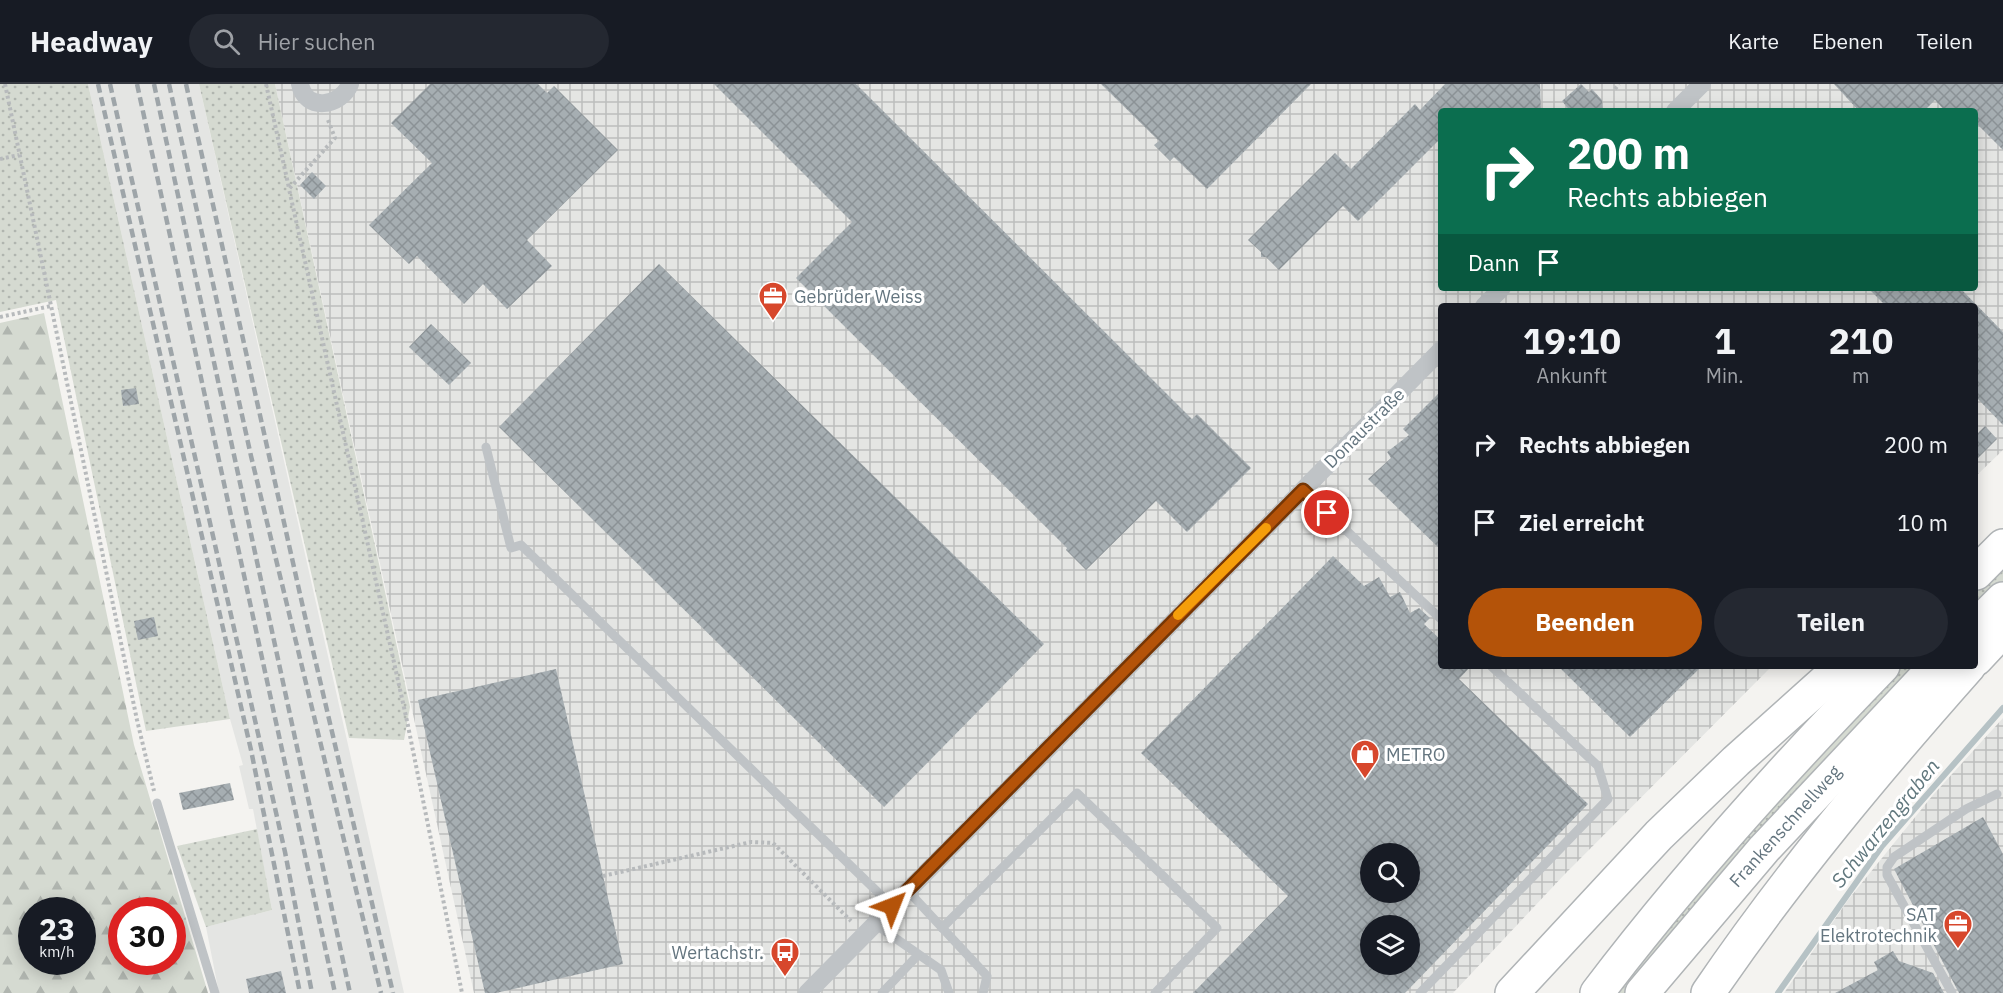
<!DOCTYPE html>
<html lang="de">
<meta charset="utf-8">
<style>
:root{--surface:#171b24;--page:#242831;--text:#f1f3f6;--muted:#9ea1a6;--line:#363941;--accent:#b45309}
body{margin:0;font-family:"IBM Plex Sans",sans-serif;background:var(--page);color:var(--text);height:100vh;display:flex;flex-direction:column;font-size:22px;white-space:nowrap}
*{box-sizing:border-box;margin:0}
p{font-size:20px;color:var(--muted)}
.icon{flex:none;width:33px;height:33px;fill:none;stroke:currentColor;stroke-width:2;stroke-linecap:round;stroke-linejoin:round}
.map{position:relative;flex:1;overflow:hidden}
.drawer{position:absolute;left:1438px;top:219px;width:540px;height:366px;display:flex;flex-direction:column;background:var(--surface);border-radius:6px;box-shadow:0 3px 15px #0003}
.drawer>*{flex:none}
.hud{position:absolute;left:1438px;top:24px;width:540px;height:183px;border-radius:6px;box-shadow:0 3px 15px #0003;background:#0b6e4f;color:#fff;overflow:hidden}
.buttons{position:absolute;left:1360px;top:759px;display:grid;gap:12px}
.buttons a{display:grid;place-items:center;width:60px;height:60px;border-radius:50%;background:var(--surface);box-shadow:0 3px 15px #0003;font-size:30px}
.speed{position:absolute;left:18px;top:813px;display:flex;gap:12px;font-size:30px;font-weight:700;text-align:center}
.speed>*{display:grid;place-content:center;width:78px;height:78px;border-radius:50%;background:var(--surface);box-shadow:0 3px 15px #0003;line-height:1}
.speed small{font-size:15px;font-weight:400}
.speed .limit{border:9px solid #d22;background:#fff;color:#111}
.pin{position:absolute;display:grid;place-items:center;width:51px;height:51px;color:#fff;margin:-26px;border:3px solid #fff;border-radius:50%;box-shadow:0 2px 6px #0007}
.me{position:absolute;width:66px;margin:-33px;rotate:45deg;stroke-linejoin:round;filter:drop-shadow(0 0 4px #0008)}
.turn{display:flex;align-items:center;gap:21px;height:126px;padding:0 30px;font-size:27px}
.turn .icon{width:78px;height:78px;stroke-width:2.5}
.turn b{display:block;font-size:42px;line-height:51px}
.then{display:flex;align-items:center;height:57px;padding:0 30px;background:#0003;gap:12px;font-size:22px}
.eta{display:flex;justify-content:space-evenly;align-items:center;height:102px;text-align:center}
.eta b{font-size:36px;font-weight:700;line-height:42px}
.action{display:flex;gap:12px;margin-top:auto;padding:12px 30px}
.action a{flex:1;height:69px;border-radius:36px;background:var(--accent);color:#fff;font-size:24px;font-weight:700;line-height:69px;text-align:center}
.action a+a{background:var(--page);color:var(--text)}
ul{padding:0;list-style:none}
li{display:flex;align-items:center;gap:18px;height:78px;padding:0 30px}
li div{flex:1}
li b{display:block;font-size:22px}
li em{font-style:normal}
header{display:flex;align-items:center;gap:36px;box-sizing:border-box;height:84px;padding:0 30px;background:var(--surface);border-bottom:2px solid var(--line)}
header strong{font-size:28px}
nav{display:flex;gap:33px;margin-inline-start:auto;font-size:21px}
.search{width:420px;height:54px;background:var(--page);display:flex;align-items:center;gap:15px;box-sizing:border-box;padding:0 21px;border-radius:33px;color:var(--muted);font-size:22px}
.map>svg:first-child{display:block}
.built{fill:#e4e5e3}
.industrial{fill:url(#industrial-grid);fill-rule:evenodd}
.grass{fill:url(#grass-dots)}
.forest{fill:url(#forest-firs);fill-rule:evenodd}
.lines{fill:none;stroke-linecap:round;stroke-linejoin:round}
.stream{stroke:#b6c2c5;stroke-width:6}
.building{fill:url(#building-cross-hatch);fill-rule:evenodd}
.highway-casing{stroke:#b0b4b6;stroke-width:36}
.path{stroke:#b7babc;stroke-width:4;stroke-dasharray:3 3;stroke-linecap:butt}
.lane{stroke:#bfc3c6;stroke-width:9}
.street{stroke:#bfc3c6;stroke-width:18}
.highway{stroke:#fff;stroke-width:33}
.rail{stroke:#9ea5a9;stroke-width:4.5;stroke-dasharray:9 4.5;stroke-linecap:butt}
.route-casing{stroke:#753606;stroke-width:15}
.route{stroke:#b45309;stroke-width:10}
.slow{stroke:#f59e0b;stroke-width:10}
.labels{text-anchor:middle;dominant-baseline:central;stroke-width:6;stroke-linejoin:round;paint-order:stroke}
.poi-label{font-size:18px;fill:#64757f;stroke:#fff;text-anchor:start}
.street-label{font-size:18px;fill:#64757f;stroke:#fff}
.water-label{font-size:20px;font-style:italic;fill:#60777d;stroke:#fff}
</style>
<header>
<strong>Headway</strong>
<div class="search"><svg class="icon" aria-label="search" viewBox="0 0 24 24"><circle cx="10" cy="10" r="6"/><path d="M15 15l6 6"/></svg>Hier suchen</div>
<nav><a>Karte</a><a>Ebenen</a><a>Teilen</a></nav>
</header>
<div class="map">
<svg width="2003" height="909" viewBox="0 0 2003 909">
<defs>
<pattern id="industrial-grid" width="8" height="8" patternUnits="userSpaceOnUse" patternTransform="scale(1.5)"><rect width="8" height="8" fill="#e4e5e3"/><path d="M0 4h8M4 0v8" fill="none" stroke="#bcbebd"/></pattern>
<pattern id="grass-dots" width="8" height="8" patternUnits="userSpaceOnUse" patternTransform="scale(1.5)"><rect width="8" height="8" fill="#d5dad1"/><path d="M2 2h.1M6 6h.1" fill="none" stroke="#b0b5af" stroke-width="1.8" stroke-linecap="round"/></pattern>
<pattern id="forest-firs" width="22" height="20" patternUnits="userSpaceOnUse" patternTransform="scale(1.5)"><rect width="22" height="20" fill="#d5dad1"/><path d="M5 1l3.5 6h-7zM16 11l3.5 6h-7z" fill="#b0b5af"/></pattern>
<pattern id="building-cross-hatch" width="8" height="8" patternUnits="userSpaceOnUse" patternTransform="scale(1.5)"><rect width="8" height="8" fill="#a6aeb2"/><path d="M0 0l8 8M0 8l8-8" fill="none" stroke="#8b9296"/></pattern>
</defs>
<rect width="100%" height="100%" fill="#f4f3f0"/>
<polygon class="built" points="88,0 199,0 404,909 219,909 206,843 272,826 253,725 249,725 239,682 243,681 230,635"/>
<g class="industrial">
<path d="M275,0H2003V366L1976,392V222H1442V582H1772L1564,791L1453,909H474ZM1442,27H1976V204H1442ZM1371,770H1410V808H1371ZM1371,842H1410V880H1371Z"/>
<polygon points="2003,634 2003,909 1784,909 1848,816 1933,711"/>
</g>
<g class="grass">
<polygon points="0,0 88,0 230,635 146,647 56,216 0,228"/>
<polygon points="199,0 275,0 410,623 404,656 349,654"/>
<polygon points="2003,480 2003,500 1976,526 1976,507"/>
<polygon points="1901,582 1920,582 1628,909 1610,909 1818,668"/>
<polygon points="257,745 272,826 206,843 177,762"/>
</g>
<path class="forest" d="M44,229L134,661L208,909H0V239ZM32,826H82V878H32ZM122,826H172V878H122Z"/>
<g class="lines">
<polyline class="stream" points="1778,909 1882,762 2003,624"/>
</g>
<g class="building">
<polygon points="430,0 538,0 547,9 554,2 618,66 527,156 552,182 507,225 483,200 464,220 417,172 409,180 369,141 432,79 391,39"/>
<polygon points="714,0 856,0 1192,335 1197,330 1251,384 1187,448 1156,417 1086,486 1066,466 1067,464 796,194 852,138"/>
<polygon points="1101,0 1311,0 1207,105 1174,73 1170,77 1154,61 1159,57"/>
<polygon points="1445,0 1540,0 1541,27 1442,27 1442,53 1358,137 1343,122 1279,186 1266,173 1261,173 1261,168 1248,156 1335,69 1351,85 1415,20 1420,26"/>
<polygon points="1581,0 1589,8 1592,5 1602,16 1603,27 1570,27 1562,17"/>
<polygon points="1834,0 2003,0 2003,66 1976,39 1976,27 1945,27 1935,16 1924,27 1859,27"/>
<polygon points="312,88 326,102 314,115 300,101"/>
<polygon points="659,180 1044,560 884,723 499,343"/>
<polygon points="1868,204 1960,204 2003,248 2003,341 1976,313 1976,222 1886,222"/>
<polygon points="431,240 471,279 449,301 409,263"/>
<polygon points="136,304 139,320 123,322 121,306"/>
<polygon points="1442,306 1442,467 1368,395 1391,374 1387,368 1409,351 1403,345"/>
<polygon points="1985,342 1997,355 1976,376 1976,351"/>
<path d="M1333,472L1364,502L1379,493L1390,513L1400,508L1410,529L1419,524L1430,534L1424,540L1442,557V582H1471L1459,595L1588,720L1405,909H1193L1288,812L1141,669ZM1371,770H1410V808H1371ZM1371,842H1410V880H1371Z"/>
<polygon points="154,533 158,552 138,556 134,537"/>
<polygon points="1558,582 1702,582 1630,653"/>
<polygon points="556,585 623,880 496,909 485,909 418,616"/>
<polygon points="230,699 234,716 183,726 179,709"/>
<polygon points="1983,733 2003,770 2003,909 1959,909 1894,785"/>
<polygon points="1893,867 1899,877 1933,889 1944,909 1835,909 1878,886 1874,878"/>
<polygon points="281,887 286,909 249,909 246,895"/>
</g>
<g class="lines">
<g class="highway-casing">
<g id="highway">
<polyline points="1976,489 2003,462"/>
<polyline points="1976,542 2003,515"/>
<polyline points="1976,575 2003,546"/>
<polyline points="1512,909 1659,751 1736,677 1842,582"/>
<path d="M1597,909C1684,794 1782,686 1883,582"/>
<polyline points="1642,909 1764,765 1936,582"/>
<path d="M1708,909C1787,793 1876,687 1969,582"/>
</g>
</g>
<g class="path">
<polyline points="5,0 137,636 154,707"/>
<polyline points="266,0 289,104"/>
<polyline points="1615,5 1619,0"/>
<polyline points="328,36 335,54 289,105 407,637 462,909"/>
<polyline points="0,75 19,71"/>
<polyline points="0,233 51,222"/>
<polyline points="603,792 751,758 773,759 851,837"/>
</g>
<g class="lane">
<polyline points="486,363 511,464 521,461 892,822"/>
<polyline points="1303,406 1442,536"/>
<polyline points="157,719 215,909"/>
<polyline points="908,807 987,892 983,909"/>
<polyline points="875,840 941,886 949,909"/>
<polyline points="942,844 1077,709 1217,844 1155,909"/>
<polyline points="882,909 917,872"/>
<polyline points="1420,909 1608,715 1598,682 1491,582"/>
<polyline points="1952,909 1887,791 1887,783 1894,773 1966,725 1997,710"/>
</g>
<g class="street">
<path d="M300,0C305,28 341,23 350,0"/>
<polyline points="1675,27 1702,0"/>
<polyline points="1484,222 1502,204"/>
<polyline points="807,909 1442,265"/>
</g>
<use href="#highway" class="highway"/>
<g class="rail">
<polyline points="98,0 251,666 300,909"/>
<polyline points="110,0 285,768 312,909"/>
<polyline points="137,0 335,909"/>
<polyline points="154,0 350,909"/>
<polyline points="169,0 251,372 381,909"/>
<polyline points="186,0 304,528 393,909"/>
</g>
</g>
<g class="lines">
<g class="route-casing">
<polyline id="route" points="892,822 1303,406 1327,429"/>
</g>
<use href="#route" class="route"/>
<polyline class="slow" points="1178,531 1266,444"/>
</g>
<defs>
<g id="office-pin" transform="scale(1.5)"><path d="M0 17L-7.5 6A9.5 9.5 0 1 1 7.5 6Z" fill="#d7472c" stroke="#fff"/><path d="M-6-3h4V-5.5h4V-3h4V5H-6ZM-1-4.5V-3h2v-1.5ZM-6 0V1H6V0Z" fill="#fff"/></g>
<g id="shop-pin" transform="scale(1.5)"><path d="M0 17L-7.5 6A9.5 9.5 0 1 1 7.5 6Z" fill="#d7472c" stroke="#fff"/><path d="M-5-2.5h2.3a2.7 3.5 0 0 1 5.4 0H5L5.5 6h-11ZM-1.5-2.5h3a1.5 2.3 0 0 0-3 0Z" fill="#fff"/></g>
<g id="bus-pin" transform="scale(1.5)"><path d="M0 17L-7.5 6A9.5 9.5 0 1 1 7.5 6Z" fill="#d7472c" stroke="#fff"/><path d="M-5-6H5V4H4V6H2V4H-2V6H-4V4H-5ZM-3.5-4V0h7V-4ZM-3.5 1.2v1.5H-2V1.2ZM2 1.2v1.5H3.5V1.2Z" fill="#fff"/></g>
</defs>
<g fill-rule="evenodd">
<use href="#office-pin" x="773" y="212"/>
<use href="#shop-pin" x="1365" y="670"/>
<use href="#office-pin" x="1958" y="840"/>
<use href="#bus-pin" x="785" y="868"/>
</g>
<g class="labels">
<g class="poi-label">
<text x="794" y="212">Gebrüder Weiss</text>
<text x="1386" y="670">METRO</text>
<text x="1937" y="830" text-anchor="end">SAT<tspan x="1937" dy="21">Elektrotechnik</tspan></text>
<text x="764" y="868" text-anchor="end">Wertachstr.</text>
</g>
<g class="street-label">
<text transform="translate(1364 344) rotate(-45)">Donaustraße</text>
<text transform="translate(1785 742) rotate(-48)">Frankenschnellweg</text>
</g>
<g class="water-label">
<text transform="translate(1885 739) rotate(-51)">Schwarzengraben</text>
</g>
</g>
</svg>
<div class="buttons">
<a><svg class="icon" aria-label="search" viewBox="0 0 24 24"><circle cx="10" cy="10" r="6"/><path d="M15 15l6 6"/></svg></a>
<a><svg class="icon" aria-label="layers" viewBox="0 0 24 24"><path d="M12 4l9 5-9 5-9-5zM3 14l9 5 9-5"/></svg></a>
</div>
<div class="speed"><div>23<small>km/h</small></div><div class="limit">30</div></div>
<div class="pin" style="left:1327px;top:429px;background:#d93025"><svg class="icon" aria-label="arrive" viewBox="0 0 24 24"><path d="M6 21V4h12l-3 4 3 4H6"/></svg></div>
<svg class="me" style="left:892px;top:822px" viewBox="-20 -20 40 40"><path d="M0-17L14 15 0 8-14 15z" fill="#b45309" stroke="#fff" stroke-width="4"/></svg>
<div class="hud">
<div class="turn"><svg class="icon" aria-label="right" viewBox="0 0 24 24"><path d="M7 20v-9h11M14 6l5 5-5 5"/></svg><div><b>200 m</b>Rechts abbiegen</div></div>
<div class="then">Dann<svg class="icon" aria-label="arrive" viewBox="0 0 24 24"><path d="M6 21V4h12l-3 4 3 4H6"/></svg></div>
</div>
<section class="drawer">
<div class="eta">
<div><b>19:10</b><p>Ankunft</p></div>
<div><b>1</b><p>Min.</p></div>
<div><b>210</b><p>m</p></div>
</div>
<ul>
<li><svg class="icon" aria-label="right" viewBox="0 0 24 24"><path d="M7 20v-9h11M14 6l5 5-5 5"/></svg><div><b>Rechts abbiegen</b></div><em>200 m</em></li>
<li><svg class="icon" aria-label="arrive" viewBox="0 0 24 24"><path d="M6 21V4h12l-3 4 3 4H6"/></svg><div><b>Ziel erreicht</b></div><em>10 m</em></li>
</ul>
<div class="action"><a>Beenden</a><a>Teilen</a></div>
</section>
</div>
